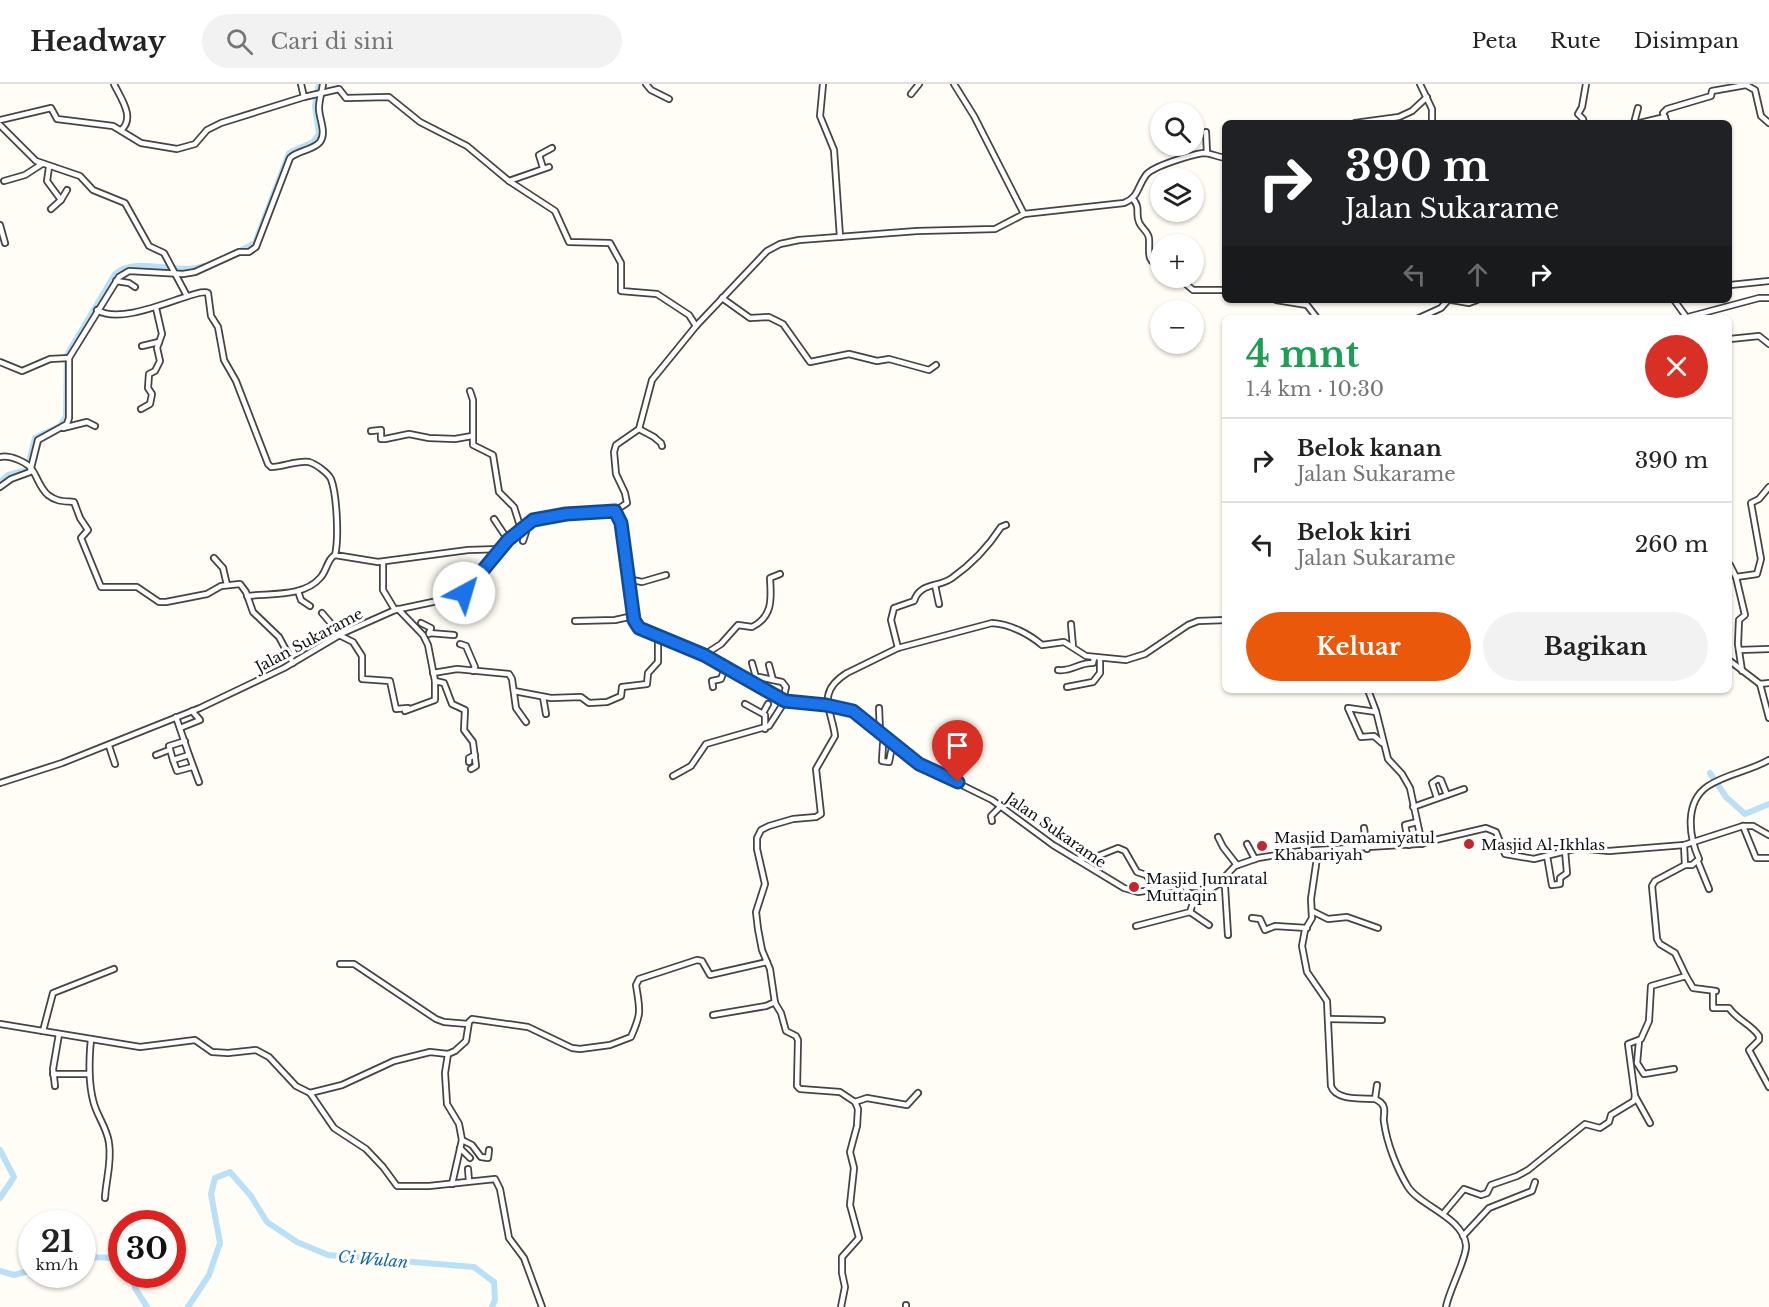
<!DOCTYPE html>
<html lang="id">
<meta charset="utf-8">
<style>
:root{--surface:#fff;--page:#f2f2f2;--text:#222;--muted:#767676;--line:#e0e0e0;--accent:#ea580c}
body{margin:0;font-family:"Libre Baskerville",serif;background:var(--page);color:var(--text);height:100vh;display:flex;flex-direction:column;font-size:22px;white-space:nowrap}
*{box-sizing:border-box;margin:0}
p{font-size:20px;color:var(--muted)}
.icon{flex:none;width:33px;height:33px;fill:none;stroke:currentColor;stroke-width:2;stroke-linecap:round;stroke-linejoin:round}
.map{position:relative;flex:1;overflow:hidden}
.details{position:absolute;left:1222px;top:231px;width:510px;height:378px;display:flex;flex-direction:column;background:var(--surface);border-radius:9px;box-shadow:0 2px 4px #0004}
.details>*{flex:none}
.guide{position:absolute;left:1222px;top:36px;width:510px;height:183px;border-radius:9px;box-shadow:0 2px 4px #0004;background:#202124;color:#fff;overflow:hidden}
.tools{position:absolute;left:1150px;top:18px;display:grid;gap:12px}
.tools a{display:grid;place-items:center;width:54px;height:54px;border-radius:50%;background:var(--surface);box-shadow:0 2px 4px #0004;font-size:30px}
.speed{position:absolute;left:18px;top:1126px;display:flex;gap:12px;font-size:30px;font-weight:700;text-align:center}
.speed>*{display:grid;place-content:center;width:78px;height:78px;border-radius:50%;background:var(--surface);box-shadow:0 2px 4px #0004;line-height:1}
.speed small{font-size:15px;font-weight:400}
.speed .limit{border:9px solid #d22;background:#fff;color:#111}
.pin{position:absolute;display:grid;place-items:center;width:51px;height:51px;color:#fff;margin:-62px -26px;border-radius:50% 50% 50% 0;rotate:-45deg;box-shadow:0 0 6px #0007}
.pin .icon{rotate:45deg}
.me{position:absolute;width:66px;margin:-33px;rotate:39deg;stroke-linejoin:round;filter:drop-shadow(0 0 4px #0008)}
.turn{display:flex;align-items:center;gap:21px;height:126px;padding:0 24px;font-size:27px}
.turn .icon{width:78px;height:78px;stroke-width:2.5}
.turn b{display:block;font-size:42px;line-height:51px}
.lanes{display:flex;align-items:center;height:57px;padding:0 24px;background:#0003;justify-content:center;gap:30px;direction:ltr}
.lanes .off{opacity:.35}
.round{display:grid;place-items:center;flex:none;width:63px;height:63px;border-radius:32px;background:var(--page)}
.head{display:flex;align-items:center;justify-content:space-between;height:102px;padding:0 24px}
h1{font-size:36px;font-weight:700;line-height:45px;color:#1e9e55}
.action{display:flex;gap:12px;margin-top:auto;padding:12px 24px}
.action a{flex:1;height:69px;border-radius:36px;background:var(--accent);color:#fff;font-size:24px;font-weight:700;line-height:69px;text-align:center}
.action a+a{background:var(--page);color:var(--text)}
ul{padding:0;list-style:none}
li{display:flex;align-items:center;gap:18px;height:84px;padding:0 24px;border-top:2px solid var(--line)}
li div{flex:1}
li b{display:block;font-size:22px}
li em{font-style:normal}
header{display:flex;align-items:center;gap:36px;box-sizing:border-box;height:84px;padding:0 30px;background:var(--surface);border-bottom:2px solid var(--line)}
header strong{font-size:28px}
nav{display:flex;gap:33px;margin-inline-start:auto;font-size:21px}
.search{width:420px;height:54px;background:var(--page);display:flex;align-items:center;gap:15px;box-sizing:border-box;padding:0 21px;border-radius:33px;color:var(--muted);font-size:22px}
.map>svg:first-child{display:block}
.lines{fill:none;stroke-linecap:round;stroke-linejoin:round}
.river{stroke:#b9e0f7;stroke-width:6}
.minor-casing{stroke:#444;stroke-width:8}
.minor{stroke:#fff;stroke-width:4.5}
.route-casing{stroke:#114b97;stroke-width:15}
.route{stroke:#1a73e8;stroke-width:10}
.poi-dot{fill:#c4262e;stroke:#fff;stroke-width:2}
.labels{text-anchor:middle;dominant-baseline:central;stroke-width:6;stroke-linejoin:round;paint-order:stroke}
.street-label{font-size:15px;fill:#111;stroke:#fff}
.poi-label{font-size:15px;fill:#111;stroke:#fff;text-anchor:start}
.water-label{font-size:16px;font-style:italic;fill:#1768a6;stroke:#fff}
</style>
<header>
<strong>Headway</strong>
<div class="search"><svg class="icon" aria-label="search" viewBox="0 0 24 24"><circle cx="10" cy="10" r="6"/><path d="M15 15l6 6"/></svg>Cari di sini</div>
<nav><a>Peta</a><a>Rute</a><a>Disimpan</a></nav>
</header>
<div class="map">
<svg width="1769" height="1223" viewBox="0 0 1769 1223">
<rect width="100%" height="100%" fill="#fffdf5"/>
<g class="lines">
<g class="river">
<polyline points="238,168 255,159 289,69 313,58 319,50 315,22 319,0"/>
<path d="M0,398L8,391L27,386L35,354L60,342L66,333L67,271L115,190C134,171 179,192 203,182"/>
<polyline points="1710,689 1726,713 1745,730 1769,720"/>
<polyline points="0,1066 14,1093 0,1114"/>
<polyline points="82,1173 120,1174 122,1177"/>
<polyline points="0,1187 14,1191 32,1186"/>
<polyline points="134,1191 135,1204 147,1223"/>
<polyline points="188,1223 209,1191 220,1159 211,1110 215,1094 230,1088 251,1112 267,1138 297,1158 328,1171 474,1183 494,1198 495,1216 492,1223"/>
</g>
<g class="minor-casing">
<g id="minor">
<path d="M114,0C120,13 136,34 121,46"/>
<polyline points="301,0 304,13 339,5 346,14 389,13 420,38 467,62 509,97 555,127 569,158 610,159 621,179 621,207 657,210 689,231 696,242"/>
<polyline points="646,0 651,6 669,15"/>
<polyline points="823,0 820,32 834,66 840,153"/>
<polyline points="954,0 974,32 1024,130"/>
<polyline points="1420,0 1432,25 1432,39"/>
<polyline points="911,10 919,0"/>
<polyline points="0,36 51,24 57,35 113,42 141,59 177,65 195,60 207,46 221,39 304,13"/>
<polyline points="1355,39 1399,33 1412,27 1427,13"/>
<polyline points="1584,39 1583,35 1578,30 1582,23 1586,0"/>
<polyline points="1634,39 1638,24"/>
<polyline points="1640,39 1665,33"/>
<polyline points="1667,39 1663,29 1667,25 1711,12 1712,7 1746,1 1755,6 1761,32 1769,39"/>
<polyline points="0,41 36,77 80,92 93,106 125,119 149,162 164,169 187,212"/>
<polyline points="1206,48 1207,69"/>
<polyline points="49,83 47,97 61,116 51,125"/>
<polyline points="543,84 539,71 552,64"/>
<polyline points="4,97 25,91 42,80"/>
<polyline points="509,97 549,83"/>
<path d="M1133,115C1141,124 1135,129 1139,138C1141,144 1149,148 1149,155C1150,168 1145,177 1161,183"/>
<polyline points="61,116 67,106"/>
<polyline points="0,141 5,159"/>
<polyline points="1179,194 1193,206 1226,206"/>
<polyline points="116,197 129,199 135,203"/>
<polyline points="1730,201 1769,197"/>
<polyline points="722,214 750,234 769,233 783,240 810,278 849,270 877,277 889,275 929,286 936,281"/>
<polyline points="1276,216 1307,221 1317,234"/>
<polyline points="1452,216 1469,219 1477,216"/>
<polyline points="1674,216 1687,234"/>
<path d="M97,226C126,244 198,202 208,209L211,232L218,243L224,276L236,297L268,380L271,383C283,383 297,376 309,378C316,380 328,389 331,395C337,411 339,455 335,471L378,478L468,466L501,465"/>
<polyline points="1688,233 1759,214 1769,214"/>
<polyline points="1419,234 1441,224 1448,216"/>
<polyline points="1730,255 1759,252 1769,260"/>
<polyline points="142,262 159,258"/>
<polyline points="0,278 22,287 50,275 69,274"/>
<polyline points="470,307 473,316 473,361 493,371 499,408 514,423 521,445"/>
<polyline points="141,325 150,320 152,310 148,304 149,290 155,287 160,277 157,264 162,250 156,224"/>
<polyline points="63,344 87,338 95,342"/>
<polyline points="639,345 654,353"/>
<polyline points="371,347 381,346 381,355 385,355 409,350 429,354 455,355 472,352"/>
<polyline points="655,354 661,359 662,362"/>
<path d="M0,373C10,371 28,378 33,387C38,395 40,404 48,411C57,418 64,417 74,418L80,434L88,446L81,454L101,503H137L159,518H166L207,510L221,502L240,500L246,508L253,528L279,553L293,579"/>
<path d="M0,403L11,395L30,388L38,356L67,340L69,334V274L119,193L129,187L183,190L195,188L239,168H249L256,163L290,74C298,66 312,67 320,58C327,48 319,35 319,24C319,16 322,8 323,0"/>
<path d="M615,427L627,419L625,409L616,390L614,368L616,361L639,345L652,296L696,242L767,167L780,160L799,156L917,147L995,145L1024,130L1124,119C1139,113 1137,103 1146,91C1153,82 1191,71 1203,69C1210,69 1218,73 1226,74"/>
<polyline points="494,435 508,456"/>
<polyline points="523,443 526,448 523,457"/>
<polyline points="214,474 223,484 227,501"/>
<polyline points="383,478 383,506 395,526"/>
<polyline points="1730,481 1736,493 1745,531 1739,536 1738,560 1742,587"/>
<polyline points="1736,493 1757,490 1761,475 1751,419 1759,415 1769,403"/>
<polyline points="628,495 642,498 666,491"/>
<polyline points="935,501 939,520"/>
<polyline points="298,507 301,516 310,522"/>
<path d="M247,512C270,509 304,513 320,494C327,487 327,475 335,471"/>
<polyline points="398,525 423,551 428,561 435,597 435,616 405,627"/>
<polyline points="322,529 335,544 344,542 347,547"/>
<polyline points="575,537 615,536 633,532"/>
<polyline points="421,539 431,544 429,550"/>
<polyline points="1071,540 1073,563"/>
<polyline points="429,549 454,551"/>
<polyline points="339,551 353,558 362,572 362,595 390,597 396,625 408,624"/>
<polyline points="460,560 466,562 475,583 473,587"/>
<path d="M898,564L891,536L894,524L914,517C920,498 938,504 952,494C972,480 988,463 1001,443L1006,441"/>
<polyline points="1739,566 1769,565"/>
<path d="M704,571L721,560L738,541L752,543C774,532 771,513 770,494L780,490"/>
<polyline points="1730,577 1760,600 1769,634"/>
<polyline points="752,579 756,593"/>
<polyline points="769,581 773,596"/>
<path d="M1058,586C1072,588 1079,578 1093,579L1094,574"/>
<polyline points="433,589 457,585 509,590 512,595 516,624 526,638"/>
<polyline points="435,597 444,599 452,620 465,626 464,646 473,658 476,682 471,685"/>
<polyline points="751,598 759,593 782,598 786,603 783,616"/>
<polyline points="1760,600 1769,599"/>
<polyline points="713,603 712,597 721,595 725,584"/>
<polyline points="1067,603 1093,598 1100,589 1100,575"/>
<polyline points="1368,606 1376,627 1388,675 1402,690 1410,704 1422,760"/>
<polyline points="514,607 551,614 581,613 589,619 607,618 621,612 622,603 647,600 648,589 658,578 658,551"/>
<polyline points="543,613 546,630"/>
<polyline points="745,620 765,631 765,645"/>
<polyline points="879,624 880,647"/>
<polyline points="1376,628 1348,624 1361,653 1374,652 1382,659"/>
<polyline points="763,629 768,620"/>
<polyline points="176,633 189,671 173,676 169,662 185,657"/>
<polyline points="180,644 200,636 192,627"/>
<polyline points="883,660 882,677 889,678 893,658"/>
<polyline points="109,662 115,680"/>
<polyline points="156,671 169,666"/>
<polyline points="189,671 199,698"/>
<polyline points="173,676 177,687 192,683"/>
<polyline points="469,678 469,674 475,671"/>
<polyline points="673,692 691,682 706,660 769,642 785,617"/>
<polyline points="0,699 62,679 200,624 284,584 343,549 395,526 461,512 508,456 533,436 613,426 618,430 621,439 634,536 639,544 704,571 785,617 826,621 853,627 919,680 992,716 1053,761 1124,804 1138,808 1178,802 1212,804 1217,801 1235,782 1258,774 1301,767 1418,760 1486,744 1496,748 1505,770 1534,775 1578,764 1609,767 1684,761 1743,742 1753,742 1769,751"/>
<polyline points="1437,714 1432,699 1438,695 1441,696 1447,711"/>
<polyline points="1413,723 1464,705"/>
<polyline points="992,737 991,732 1001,722"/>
<polyline points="1743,742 1756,774 1769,774"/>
<polyline points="1364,744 1367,765"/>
<polyline points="1218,753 1223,763 1237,781"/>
<polyline points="1247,760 1255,775"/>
<polyline points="1409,761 1405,741 1417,738"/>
<polyline points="1684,761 1685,781 1655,797 1652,802 1657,855 1660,860 1675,869 1686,892"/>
<path d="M1318,767L1311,815L1312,834L1305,846L1302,862L1307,888L1327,917L1331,1002C1336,1017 1362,1014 1375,1015C1379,1017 1383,1019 1384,1024C1385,1029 1383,1034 1384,1038C1387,1060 1397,1085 1408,1103C1420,1122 1463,1133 1466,1161C1467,1174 1449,1206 1446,1223"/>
<polyline points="1547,772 1552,801 1560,800 1560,794 1567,789 1565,767"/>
<polyline points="1076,775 1093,774 1118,764 1125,767 1137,788 1146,791 1157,806"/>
<polyline points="1698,778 1709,805"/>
<path d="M1685,781H1692L1699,775C1689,753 1684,718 1708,702C1726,690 1750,687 1769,676"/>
<polyline points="1220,798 1225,803 1228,851"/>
<polyline points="1312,827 1328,835 1347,833 1378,844"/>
<polyline points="1190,828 1209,841"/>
<polyline points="1252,834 1260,835 1265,846 1275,842 1307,844"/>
<polyline points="1136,842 1190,828 1193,819 1185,802"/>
<polyline points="340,880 354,880 436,935 444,938 468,940"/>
<path d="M1713,907V924H1729C1737,936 1751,940 1759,952V956L1749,966L1769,1003"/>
<polyline points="713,931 766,922 775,918"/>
<polyline points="1328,935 1382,936"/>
<polyline points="0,940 140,963 195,956 212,968 228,969 256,966 269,973 296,1002 310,1009 334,1044 366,1065 383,1083 397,1102 429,1102 495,1095 500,1105 509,1154 524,1174 542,1223"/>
<polyline points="43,947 53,909 114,885"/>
<path d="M91,955C89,975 88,996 93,1016C96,1031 107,1043 109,1059C112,1079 106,1095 105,1114"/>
<polyline points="1639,957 1637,979 1644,990 1674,985"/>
<polyline points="448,970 445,989 447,1020 459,1040 462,1056 452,1100"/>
<polyline points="53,990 89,990"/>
<polyline points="55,1002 53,985 59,950"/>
<path d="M310,1009L342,1001L394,977L430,968L448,970L455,967L466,957L469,938L472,935L528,943L572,964L580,965L610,961L631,953C642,928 640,927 636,901L639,895L697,876L702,877L710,891L767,878"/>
<polyline points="1635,1012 1650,1039"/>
<polyline points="1375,1015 1377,1001"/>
<polyline points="855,1018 867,1014 907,1021 918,1009"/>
<polyline points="462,1056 472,1061 481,1073 488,1074 489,1066"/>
<polyline points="460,1064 470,1074"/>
<polyline points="468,1085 469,1097"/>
<polyline points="1443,1130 1464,1105 1481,1111 1487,1109 1491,1101 1517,1092 1528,1086 1585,1040 1600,1044 1609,1038 1611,1031 1634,1017 1635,1012 1628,960 1641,955 1649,937 1651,902 1686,892 1693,904 1716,907"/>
<polyline points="1463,1152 1489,1124 1532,1107 1535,1098"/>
<polyline points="906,1221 906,1223"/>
<path d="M841,1223L845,1203L842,1189V1173L859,1154L850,1121L854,1084L850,1068L857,1042L858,1025L855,1018L840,1008L800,1005L797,1002L798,956L796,952L786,947L781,929L775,919L770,885L762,866L758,845L756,828L765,800L757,765V754L761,746L769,742L793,735L816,733L821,730L816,685L835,652C832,626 815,609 847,589L898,564L992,539C1010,540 1029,550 1042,561L1064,558L1086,572L1126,576L1145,570L1188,541L1198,537L1226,536"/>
</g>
</g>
<use href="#minor" class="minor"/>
</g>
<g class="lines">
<g class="route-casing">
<polyline id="route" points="464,509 508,456 533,436 566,430 615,427 621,439 634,536 639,544 704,571 785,617 826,621 853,627 919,680 958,698"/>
</g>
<use href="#route" class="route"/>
</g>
<g class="poi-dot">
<circle cx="1469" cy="760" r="6"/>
<circle cx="1262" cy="762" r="6"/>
<circle cx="1134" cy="803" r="6"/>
</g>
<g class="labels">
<g class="street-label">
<text transform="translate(309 556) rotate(-28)">Jalan Sukarame</text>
<text transform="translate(1056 746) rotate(35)">Jalan Sukarame</text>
</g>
<g class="poi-label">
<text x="1274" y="753">Masjid Damamiyatul<tspan x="1274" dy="17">Khabariyah</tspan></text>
<text x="1481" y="760">Masjid Al-Ikhlas</text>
<text x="1146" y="794">Masjid Jumratal<tspan x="1146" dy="17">Muttaqin</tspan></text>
</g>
<g class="water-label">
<text transform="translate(373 1175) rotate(5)">Ci Wulan</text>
</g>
</g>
</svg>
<div class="tools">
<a><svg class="icon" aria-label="search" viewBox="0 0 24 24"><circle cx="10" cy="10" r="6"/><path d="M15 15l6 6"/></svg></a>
<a><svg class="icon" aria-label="layers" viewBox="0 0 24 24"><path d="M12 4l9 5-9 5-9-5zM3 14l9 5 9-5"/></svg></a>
<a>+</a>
<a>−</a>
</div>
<div class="speed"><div>21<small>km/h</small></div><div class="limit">30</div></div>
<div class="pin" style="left:958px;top:698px;background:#d93025"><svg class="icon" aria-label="arrive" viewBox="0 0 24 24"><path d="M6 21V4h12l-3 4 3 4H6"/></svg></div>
<svg class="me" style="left:464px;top:509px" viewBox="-20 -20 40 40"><circle r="19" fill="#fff"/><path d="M0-13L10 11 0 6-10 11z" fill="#1a73e8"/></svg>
<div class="guide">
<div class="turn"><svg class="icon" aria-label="right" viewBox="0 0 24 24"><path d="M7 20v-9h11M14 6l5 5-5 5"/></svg><div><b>390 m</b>Jalan Sukarame</div></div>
<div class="lanes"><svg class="icon off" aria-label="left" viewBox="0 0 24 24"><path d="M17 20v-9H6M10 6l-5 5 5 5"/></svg><svg class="icon off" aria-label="ahead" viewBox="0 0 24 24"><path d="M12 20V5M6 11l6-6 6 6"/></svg><svg class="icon" aria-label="right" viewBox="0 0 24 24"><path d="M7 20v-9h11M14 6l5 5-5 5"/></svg></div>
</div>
<section class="details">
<div class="head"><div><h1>4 mnt</h1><p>1.4 km · 10:30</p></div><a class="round" style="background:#d93025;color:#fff"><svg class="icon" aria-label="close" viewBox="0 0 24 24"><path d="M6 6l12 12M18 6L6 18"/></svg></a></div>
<ul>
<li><svg class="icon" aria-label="right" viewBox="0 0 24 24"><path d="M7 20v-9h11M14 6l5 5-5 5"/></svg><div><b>Belok kanan</b><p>Jalan Sukarame</p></div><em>390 m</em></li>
<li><svg class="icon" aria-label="left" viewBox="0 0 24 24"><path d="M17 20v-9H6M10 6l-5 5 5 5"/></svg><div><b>Belok kiri</b><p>Jalan Sukarame</p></div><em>260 m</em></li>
</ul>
<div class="action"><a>Keluar</a><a>Bagikan</a></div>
</section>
</div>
